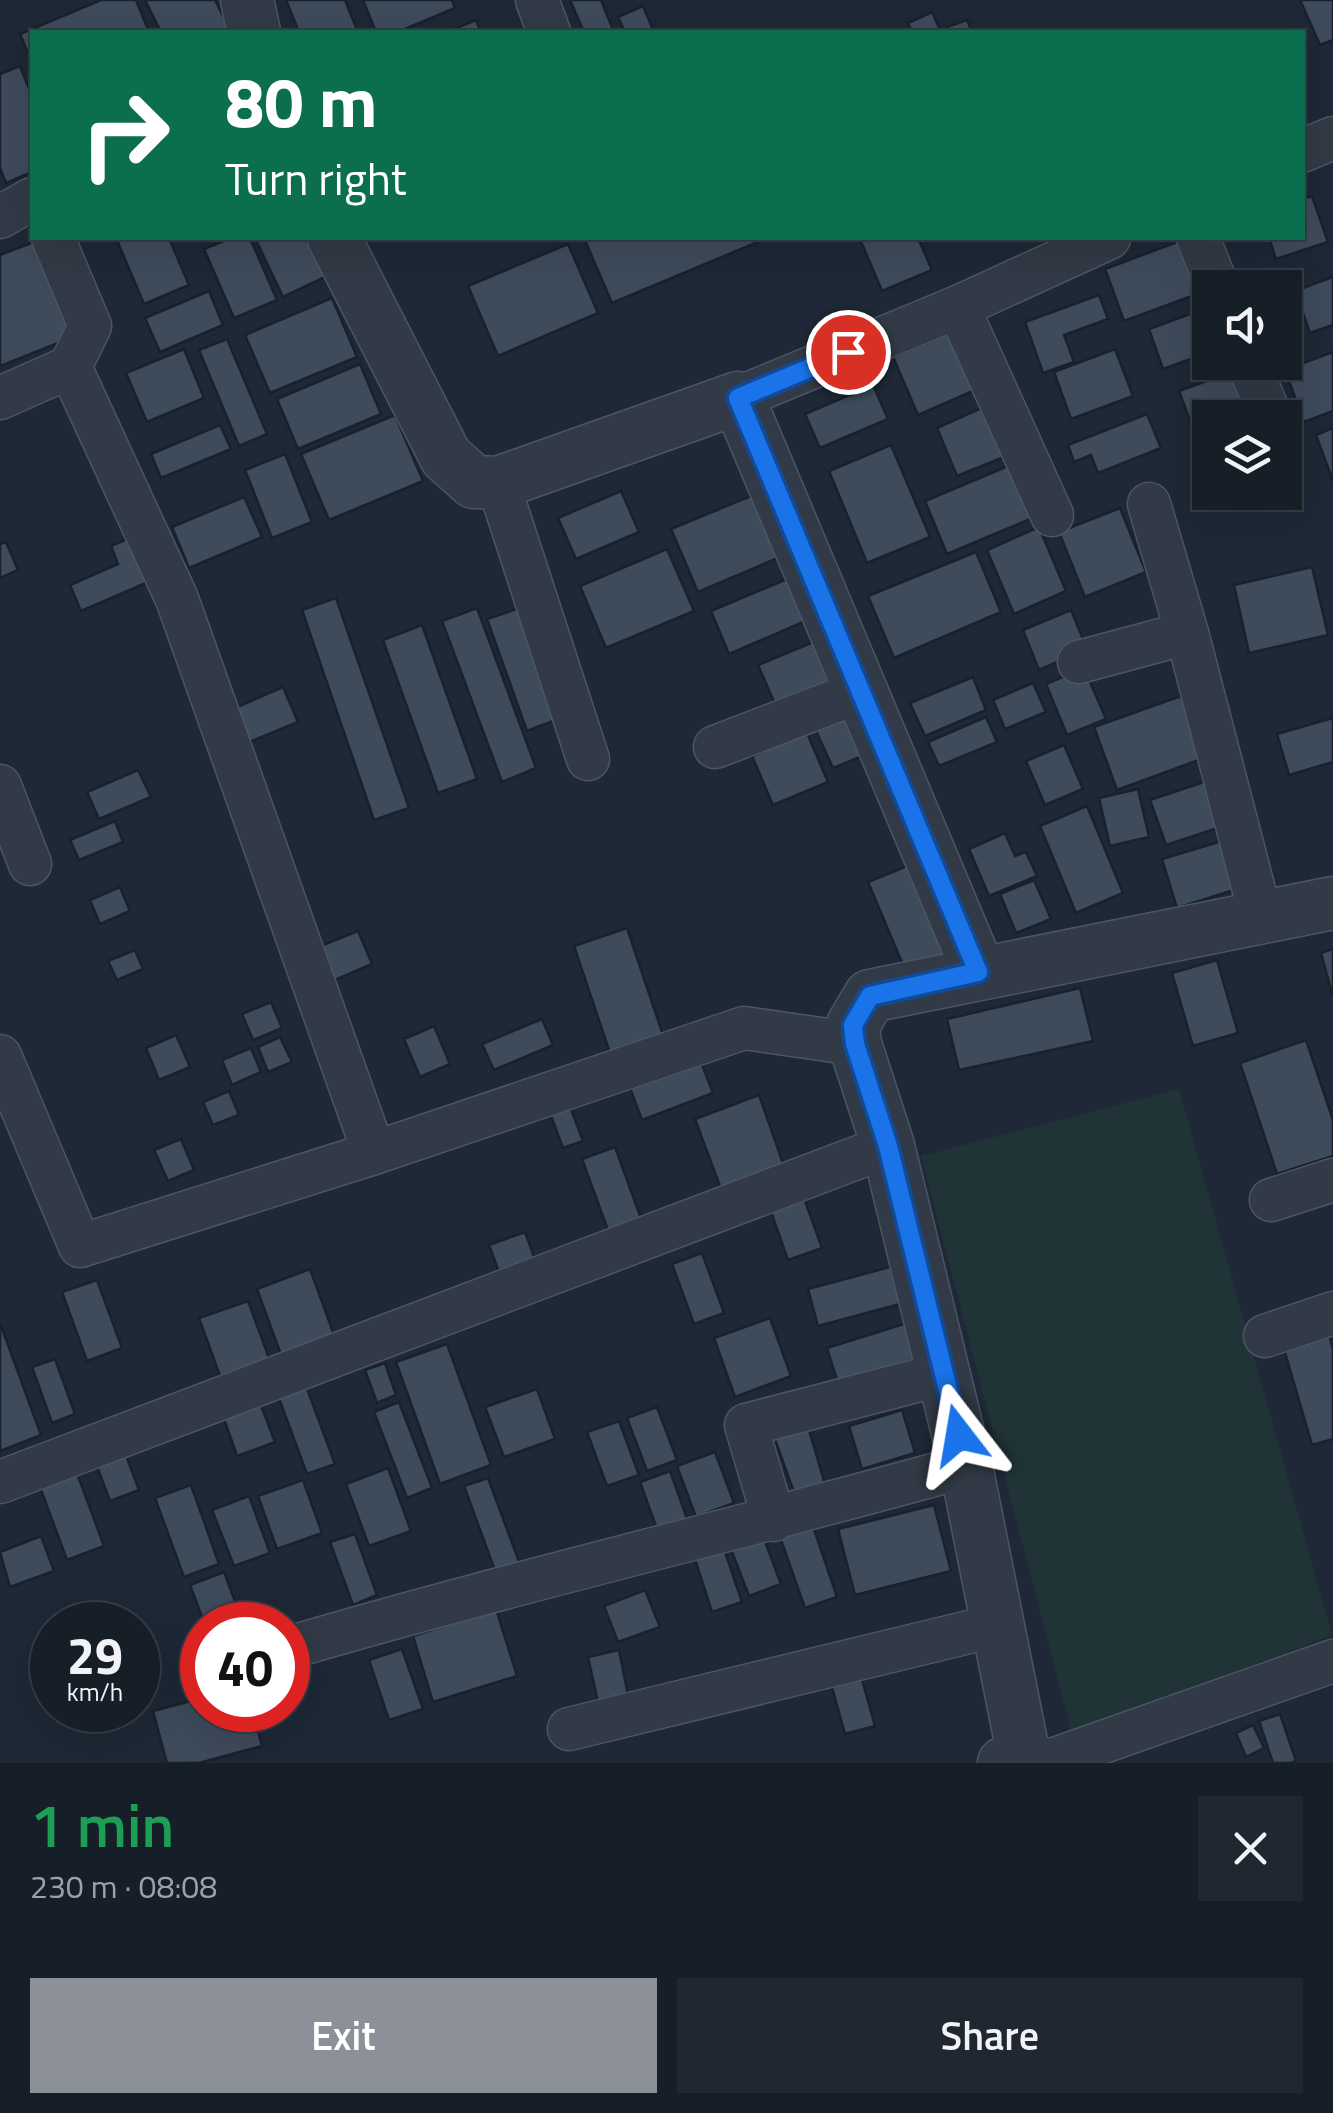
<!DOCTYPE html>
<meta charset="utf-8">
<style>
:root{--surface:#161e28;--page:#1f2730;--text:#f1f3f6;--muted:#9ea2a8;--line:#353c45;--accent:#8c9099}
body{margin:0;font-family:"Titillium Web",sans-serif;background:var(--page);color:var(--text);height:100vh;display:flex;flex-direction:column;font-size:38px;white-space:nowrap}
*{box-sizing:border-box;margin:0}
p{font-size:32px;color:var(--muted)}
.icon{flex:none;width:55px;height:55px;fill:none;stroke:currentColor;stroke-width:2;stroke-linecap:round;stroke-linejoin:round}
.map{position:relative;height:1763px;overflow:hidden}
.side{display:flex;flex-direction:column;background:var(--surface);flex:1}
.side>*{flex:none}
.guide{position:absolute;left:30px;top:30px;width:1275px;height:210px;border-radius:0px;box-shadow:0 10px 40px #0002,0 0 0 2px var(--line);background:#0b6e4f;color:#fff;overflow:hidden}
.fabs{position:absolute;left:1192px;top:270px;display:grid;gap:20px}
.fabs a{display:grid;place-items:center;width:110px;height:110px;border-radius:0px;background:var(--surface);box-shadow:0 10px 40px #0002,0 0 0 2px var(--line);font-size:50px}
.speed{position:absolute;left:30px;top:1602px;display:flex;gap:20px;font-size:50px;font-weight:700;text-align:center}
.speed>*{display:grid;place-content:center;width:130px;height:130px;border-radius:50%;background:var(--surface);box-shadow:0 10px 40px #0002,0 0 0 2px var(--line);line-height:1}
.speed small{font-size:25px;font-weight:400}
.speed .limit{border:15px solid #d22;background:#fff;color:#111}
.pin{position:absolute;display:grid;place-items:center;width:85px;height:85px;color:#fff;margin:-42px;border:5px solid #fff;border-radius:50%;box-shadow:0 2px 10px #0007}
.me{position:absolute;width:110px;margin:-55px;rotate:346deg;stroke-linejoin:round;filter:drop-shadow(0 0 8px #0008)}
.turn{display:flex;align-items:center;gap:35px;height:210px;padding:0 30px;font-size:45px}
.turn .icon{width:130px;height:130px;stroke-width:2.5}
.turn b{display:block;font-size:70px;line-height:85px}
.round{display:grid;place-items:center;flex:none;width:105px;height:105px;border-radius:0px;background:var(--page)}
.summary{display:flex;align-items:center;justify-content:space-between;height:170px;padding:0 30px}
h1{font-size:60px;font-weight:600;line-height:75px;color:#1e9e55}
.button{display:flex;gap:20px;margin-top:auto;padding:20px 30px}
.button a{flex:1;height:115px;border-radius:0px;background:var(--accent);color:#fff;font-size:40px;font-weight:600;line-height:115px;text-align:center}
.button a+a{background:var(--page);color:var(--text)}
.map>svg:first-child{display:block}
.green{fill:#203437}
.building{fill:#3e4b5b;stroke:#19212d;stroke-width:2.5}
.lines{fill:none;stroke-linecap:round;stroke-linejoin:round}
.minor-casing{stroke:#4c5562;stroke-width:45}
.tertiary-casing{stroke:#4c5562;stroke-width:55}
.minor{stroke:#313a46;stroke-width:42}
.tertiary{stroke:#313a46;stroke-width:52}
.route-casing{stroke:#114b97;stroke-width:25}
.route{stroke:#1a73e8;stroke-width:18}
</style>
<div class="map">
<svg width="1333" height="1763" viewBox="0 0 1333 1763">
<rect width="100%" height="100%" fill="#1e2836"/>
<polygon class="green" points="1179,1089 1332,1635 1072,1734 921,1156"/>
<g class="building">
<polygon points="101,0 136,0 149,32 32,32 32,63 20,34"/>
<polygon points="145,0 215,0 231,32 161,32"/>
<polygon points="286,0 345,0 358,32 299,32"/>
<polygon points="363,0 452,0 455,8 398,32 376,32"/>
<polygon points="570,0 601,0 614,32 584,32"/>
<polygon points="1300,0 1333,0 1333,40 1320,45"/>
<polygon points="643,6 654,32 625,32 618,17"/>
<polygon points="932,12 941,32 912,32 908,23"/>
<polygon points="476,20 481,32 446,32"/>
<polygon points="967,20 972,32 949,32 947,27"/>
<polygon points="20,66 32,96 32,172 6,183 0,168 0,74"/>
<polygon points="1312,196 1328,242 1276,259 1269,238 1302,238 1302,199"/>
<polygon points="44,238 103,325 0,366 0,255"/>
<polygon points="116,238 169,238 189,285 144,304"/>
<polygon points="231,238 250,238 277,300 234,318 204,249"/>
<polygon points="255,238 306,238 325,277 283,297"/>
<polygon points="584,238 767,238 612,303"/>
<polygon points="864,238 918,238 932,270 882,291 860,239"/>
<polygon points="1188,238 1208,290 1124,321 1105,269"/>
<polygon points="568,244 598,313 498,356 468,286"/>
<polygon points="1333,277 1333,325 1310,333 1295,291"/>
<polygon points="209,291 223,325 160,352 145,318"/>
<polygon points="1099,295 1108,319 1064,335 1074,362 1043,373 1025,322"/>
<polygon points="332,298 357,357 270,393 245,335"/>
<polygon points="1209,307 1210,352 1163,369 1149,329"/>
<polygon points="957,330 982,387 918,415 893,357"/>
<polygon points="227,339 267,434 239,446 199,350"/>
<polygon points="184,349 204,398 147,422 126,373"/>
<polygon points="1115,349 1133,396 1071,419 1054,372"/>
<polygon points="1333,352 1333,411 1304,422 1285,370"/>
<polygon points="360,364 381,414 298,449 277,399"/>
<polygon points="1237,370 1255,418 1210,418 1210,441 1199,445 1179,391"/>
<polygon points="873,385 888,419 820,448 805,414"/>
<polygon points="988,405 1009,455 957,476 937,428"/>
<polygon points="1147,414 1161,448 1098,473 1091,455 1074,462 1068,445"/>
<polygon points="395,415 423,481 329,520 301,454"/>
<polygon points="220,425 231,449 161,478 151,454"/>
<polygon points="1333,428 1333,481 1316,435"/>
<polygon points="891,445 930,537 867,563 829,471"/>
<polygon points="285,454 312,522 272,538 245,470"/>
<polygon points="1013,464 1035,517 947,554 925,501"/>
<polygon points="768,489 794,551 698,592 671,529"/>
<polygon points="621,491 639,532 576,559 558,518"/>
<polygon points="244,497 262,537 189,568 172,527"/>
<polygon points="1120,508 1146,572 1085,597 1059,532"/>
<polygon points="1039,527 1066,591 1014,614 987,550"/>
<polygon points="141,533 160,577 81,611 70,585 118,564 111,546"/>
<polygon points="6,542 18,570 0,578 0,544"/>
<polygon points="667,549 694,611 606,648 580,586"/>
<polygon points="976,552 1001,612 894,658 868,596"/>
<polygon points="1312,567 1328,635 1249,653 1234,585"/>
<polygon points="799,574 817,616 729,654 711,611"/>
<polygon points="336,598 409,808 374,820 302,610"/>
<polygon points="523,607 561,718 527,731 487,619"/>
<polygon points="477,608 536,768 502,782 442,621"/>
<polygon points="1071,610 1087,649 1039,670 1023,630"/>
<polygon points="422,625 477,779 438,793 383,640"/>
<polygon points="828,636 844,675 775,704 758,665"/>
<polygon points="1084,668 1106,719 1067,735 1046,684"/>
<polygon points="973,677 986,710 925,736 910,703"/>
<polygon points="1033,683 1046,712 1005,729 993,700"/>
<polygon points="283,687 298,722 242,745 228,711"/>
<polygon points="1181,696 1204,758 1117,790 1094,727"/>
<polygon points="849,717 865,755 833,768 816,731"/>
<polygon points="986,717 997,742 939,766 928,742"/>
<polygon points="1333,718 1333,762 1289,775 1277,734"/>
<polygon points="807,733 828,782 773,805 752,756"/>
<polygon points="1064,745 1083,789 1045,805 1026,761"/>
<polygon points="138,770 151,797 99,819 87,792"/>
<polygon points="1213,779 1227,825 1166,845 1150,800"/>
<polygon points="1138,789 1149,837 1110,846 1099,798"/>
<polygon points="1087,806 1123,893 1076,913 1040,826"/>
<polygon points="115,821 123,842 79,860 70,840"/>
<polygon points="1005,833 1015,856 1026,852 1037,876 989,896 969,849"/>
<polygon points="1222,841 1237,889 1177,908 1162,859"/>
<polygon points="917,862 954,952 906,972 868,882"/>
<polygon points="1034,880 1051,919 1016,933 1000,894"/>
<polygon points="120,887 130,911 100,924 90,900"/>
<polygon points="627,928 664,1038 611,1056 574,946"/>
<polygon points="358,931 372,964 328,983 313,949"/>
<polygon points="1333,949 1333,997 1321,953"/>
<polygon points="135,950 143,969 117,980 108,961"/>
<polygon points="1217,960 1238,1033 1193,1046 1172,973"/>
<polygon points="1080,988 1093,1041 959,1070 947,1019"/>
<polygon points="271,1002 282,1028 253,1040 242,1014"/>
<polygon points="542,1019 553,1045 494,1070 482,1044"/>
<polygon points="434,1026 450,1064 420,1077 404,1039"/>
<polygon points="176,1035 190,1067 159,1080 146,1048"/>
<polygon points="280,1037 292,1062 268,1072 258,1047"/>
<polygon points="1306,1040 1333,1120 1333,1156 1277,1174 1240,1063"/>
<polygon points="251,1048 261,1072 232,1085 222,1060"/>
<polygon points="701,1062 713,1093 642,1120 630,1088"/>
<polygon points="229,1091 239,1115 213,1125 203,1102"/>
<polygon points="759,1095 784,1166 721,1189 695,1119"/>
<polygon points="568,1101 583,1141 563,1148 548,1108"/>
<polygon points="181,1139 194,1170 168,1181 154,1150"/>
<polygon points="615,1147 646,1232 613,1244 582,1159"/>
<polygon points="804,1198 822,1248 788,1260 770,1209"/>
<polygon points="525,1232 539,1270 503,1283 489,1245"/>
<polygon points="702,1253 724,1313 694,1324 672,1264"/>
<polygon points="905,1263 915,1300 818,1326 808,1289"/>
<polygon points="310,1269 337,1343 284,1363 257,1289"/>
<polygon points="97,1280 122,1348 87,1361 62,1292"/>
<polygon points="248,1301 269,1358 220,1376 199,1318"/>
<polygon points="770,1318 791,1376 735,1397 714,1338"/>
<polygon points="923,1318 934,1353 838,1383 827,1348"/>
<polygon points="0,1323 41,1435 0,1451"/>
<polygon points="1329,1335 1333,1349 1333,1439 1312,1445 1284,1349"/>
<polygon points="447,1344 491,1465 440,1484 396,1362"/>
<polygon points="55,1359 75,1414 52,1423 32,1367"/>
<polygon points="385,1363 396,1395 377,1403 365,1370"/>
<polygon points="302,1375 335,1464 307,1474 274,1385"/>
<polygon points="537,1389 555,1439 504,1457 485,1407"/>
<polygon points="259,1400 275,1442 237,1456 222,1413"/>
<polygon points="399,1402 432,1488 407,1498 374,1412"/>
<polygon points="657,1407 677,1460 647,1471 627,1418"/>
<polygon points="902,1410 915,1453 862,1469 849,1426"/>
<polygon points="806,1420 827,1491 795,1495 773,1434"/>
<polygon points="619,1421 639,1475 607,1486 587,1432"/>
<polygon points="124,1450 139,1490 110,1501 95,1461"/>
<polygon points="715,1452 734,1503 696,1517 677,1466"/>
<polygon points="74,1465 104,1546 67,1560 37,1479"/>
<polygon points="388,1468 411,1531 369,1546 346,1484"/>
<polygon points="670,1471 688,1521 658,1532 640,1482"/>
<polygon points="488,1478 521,1567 497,1576 464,1486"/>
<polygon points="303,1480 322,1533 277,1549 258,1496"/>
<polygon points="191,1485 219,1564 184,1577 155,1498"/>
<polygon points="249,1496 270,1553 234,1566 212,1510"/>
<polygon points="934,1505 951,1571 855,1595 838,1529"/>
<polygon points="813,1526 837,1597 805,1608 780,1537"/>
<polygon points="355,1534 377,1595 353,1605 330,1542"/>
<polygon points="41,1536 54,1571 10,1587 0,1552"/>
<polygon points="763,1536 781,1584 749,1596 731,1549"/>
<polygon points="722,1543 742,1602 712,1612 693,1553"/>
<polygon points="224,1572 244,1625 205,1625 190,1585"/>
<polygon points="645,1590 660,1627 618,1642 604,1606"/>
<polygon points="496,1609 517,1676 433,1702 413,1636"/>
<polygon points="402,1649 423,1709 389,1720 369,1660"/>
<polygon points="619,1650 628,1695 598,1702 588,1657"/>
<polygon points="861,1676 875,1726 845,1734 831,1684"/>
<polygon points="202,1698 202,1710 252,1710 262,1746 199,1763 167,1763 153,1711"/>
<polygon points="1280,1714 1296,1761 1291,1763 1273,1763 1259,1721"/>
<polygon points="1253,1725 1264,1748 1246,1757 1236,1733"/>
</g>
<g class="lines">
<g class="minor-casing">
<g id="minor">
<polyline points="537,0 549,32"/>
<polyline points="1302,151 1333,138"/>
<polyline points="0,217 32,199"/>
<polyline points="1198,238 1218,288"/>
<polyline points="958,307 1052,515"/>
<polyline points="1248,362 1267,408"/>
<polyline points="70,367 177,599 374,1153"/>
<polyline points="0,398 70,367 90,326 53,238"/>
<polyline points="738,398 958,307 1109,238"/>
<polyline points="498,483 588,759"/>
<polyline points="1149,504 1187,633"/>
<polyline points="1079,662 1187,633 1261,917"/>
<polyline points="715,747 859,692"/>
<polyline points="0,786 30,864"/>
<polyline points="0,1056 80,1246 374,1153 744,1028 855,1044"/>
<polyline points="1271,1200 1333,1180"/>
<polyline points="1265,1336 1333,1313"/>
<polyline points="0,1482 888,1146"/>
<polyline points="774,1520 746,1425 943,1374"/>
<path d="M288,1648C512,1582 741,1529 966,1466"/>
<polyline points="569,1729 998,1625"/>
<polyline points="1024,1757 1052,1760 1333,1661"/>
</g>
</g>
<g class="tertiary-casing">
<g id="tertiary">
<polyline points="247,0 254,32"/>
<polyline points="334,238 446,457 474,482 498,483 738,398 979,972"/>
<polyline points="1004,1763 1024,1757 966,1466 888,1146 855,1044 853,1025 870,996 1333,903"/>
</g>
</g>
<use href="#minor" class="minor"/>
<use href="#tertiary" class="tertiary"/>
</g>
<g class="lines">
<g class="route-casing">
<polyline id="route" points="848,352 738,398 978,972 870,996 853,1025 855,1044 888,1146 959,1435"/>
</g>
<use href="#route" class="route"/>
</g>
</svg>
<div class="fabs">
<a><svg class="icon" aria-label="sound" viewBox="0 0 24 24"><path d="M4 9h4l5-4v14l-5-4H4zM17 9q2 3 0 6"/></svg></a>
<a><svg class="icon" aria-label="layers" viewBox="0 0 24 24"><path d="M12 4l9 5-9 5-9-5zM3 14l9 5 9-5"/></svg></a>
</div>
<div class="speed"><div>29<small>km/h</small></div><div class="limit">40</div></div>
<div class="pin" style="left:848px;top:352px;background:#d93025"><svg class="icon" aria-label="arrive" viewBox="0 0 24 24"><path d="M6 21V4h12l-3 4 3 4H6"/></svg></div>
<svg class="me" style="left:959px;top:1435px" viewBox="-20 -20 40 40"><path d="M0-17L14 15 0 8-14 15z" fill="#1a73e8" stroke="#fff" stroke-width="4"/></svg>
<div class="guide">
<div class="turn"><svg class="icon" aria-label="right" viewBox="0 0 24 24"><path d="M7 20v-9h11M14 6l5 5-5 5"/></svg><div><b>80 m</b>Turn right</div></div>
</div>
</div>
<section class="side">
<div class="summary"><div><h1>1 min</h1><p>230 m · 08:08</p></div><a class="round"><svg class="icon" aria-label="close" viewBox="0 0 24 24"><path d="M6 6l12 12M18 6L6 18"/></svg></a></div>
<div class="button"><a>Exit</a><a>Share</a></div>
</section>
